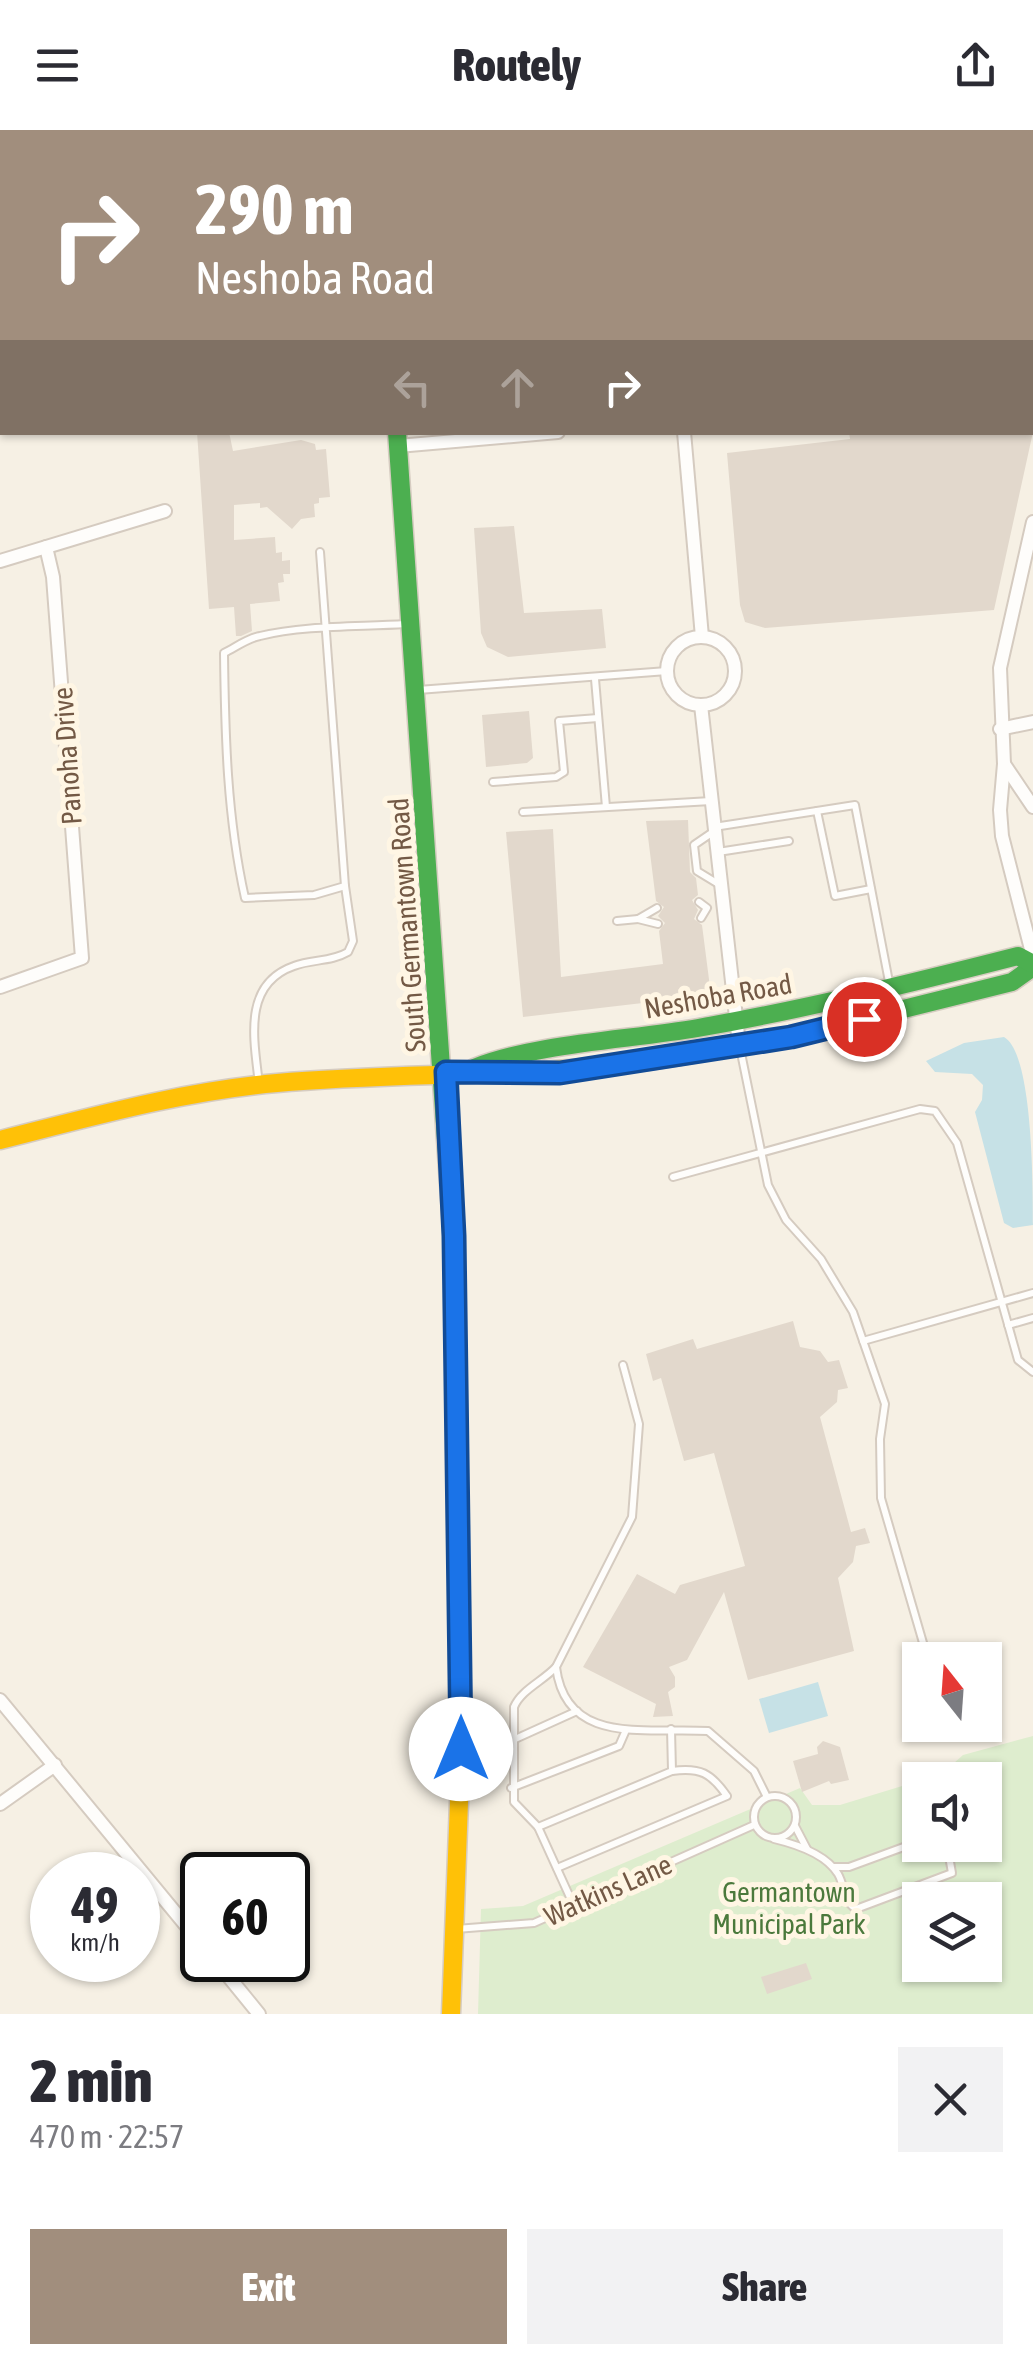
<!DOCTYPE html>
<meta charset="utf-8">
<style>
:root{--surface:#fff;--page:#f2f2f3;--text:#2b2b33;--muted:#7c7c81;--accent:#a18e7d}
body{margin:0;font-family:"Asap Condensed",sans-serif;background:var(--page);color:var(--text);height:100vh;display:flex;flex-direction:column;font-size:38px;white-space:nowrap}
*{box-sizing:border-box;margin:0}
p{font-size:32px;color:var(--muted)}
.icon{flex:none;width:55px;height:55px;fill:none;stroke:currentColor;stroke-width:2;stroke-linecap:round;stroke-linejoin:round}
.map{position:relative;height:1884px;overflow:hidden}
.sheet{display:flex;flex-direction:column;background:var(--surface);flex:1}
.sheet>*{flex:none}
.guide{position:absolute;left:0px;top:0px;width:1035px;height:305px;box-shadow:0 2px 8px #0004;background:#a18e7d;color:#fff;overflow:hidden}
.needle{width:65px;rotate:343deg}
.controls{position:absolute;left:902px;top:1512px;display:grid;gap:20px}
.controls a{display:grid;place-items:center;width:100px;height:100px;border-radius:0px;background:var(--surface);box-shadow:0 2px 8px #0004;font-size:50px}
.speed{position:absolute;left:30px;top:1722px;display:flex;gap:20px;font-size:50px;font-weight:700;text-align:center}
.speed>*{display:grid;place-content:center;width:130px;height:130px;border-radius:50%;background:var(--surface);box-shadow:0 2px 8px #0004;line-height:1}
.speed small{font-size:25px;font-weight:400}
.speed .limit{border:5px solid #111;border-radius:15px;background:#fff;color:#111}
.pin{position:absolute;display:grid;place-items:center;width:85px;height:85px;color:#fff;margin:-42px;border:5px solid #fff;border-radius:50%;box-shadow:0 2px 10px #0007}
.me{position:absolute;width:110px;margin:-55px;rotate:0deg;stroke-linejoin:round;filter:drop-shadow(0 0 8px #0008)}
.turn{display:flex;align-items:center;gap:35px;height:210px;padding:0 30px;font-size:45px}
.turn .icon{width:130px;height:130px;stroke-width:2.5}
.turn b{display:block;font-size:70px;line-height:85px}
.lanes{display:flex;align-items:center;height:95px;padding:0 30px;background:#0003;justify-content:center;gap:50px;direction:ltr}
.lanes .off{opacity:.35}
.round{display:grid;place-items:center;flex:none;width:105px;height:105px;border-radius:0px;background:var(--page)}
.headline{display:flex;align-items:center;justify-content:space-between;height:170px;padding:0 30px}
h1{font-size:60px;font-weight:800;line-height:75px}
.cta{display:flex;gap:20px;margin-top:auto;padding:20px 30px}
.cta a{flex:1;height:115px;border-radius:0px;background:var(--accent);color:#fff;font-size:40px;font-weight:800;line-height:115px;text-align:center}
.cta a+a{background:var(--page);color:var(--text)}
header{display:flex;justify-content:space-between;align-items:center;height:130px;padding:0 30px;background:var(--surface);font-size:45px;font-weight:800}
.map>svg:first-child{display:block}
.green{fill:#deedce;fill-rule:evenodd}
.water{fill:#c6e1e6}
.building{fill:#e2d8cc}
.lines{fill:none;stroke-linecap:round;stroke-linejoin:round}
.lane-casing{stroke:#d5cbc0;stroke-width:10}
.street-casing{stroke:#d5cbc0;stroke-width:16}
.fast-casing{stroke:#d6ccc1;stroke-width:21}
.slow-casing{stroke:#d6ccc1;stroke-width:21}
.jam-casing{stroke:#d6ccc1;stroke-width:21}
.lane{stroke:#fefdfb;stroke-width:6}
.street{stroke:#fefdfb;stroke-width:12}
.fast{stroke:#4caf50;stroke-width:18}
.slow{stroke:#ffc107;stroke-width:18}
.jam{stroke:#c62828;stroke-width:18}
.route-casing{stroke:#114b97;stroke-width:25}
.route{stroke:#1a73e8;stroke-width:18}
.labels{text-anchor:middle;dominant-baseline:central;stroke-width:10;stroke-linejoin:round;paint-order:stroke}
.street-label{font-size:28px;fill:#735945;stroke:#fff6e4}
.park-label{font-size:28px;fill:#4b793c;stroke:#fff6e4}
</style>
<header><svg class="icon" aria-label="menu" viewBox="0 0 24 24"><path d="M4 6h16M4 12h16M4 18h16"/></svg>Routely<svg class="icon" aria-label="share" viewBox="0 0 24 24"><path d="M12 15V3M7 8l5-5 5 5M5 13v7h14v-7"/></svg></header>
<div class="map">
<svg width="1033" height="1884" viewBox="0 0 1033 1884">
<rect width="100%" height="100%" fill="#f6f0e4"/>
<path class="green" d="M1033,1606V1884H478L481,1779L523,1776L800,1658L812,1675H840L912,1653L945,1641L963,1625ZM920,1650H985V1715H920ZM920,1770H985V1835H920Z"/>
<g class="water">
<path d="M1004,907C1033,923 1033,1055 1033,1095L1013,1098L1004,1093L975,982L982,970L983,955L972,944L935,942L926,931L964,913Z"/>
<polygon points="818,1552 828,1586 769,1603 759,1569"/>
</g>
<g class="building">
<polygon points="197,302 229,302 233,321 301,310 315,314 316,320 326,319 330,367 319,368 319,373 314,374 315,387 301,389 292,399 267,377 260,378 260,373 234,375 234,410 275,407 276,423 282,422 282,431 290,430 290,444 283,444 284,452 278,453 280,471 250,474 252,501 241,506 236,506 234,477 209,479"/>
<polygon points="849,302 1033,302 994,480 765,498 745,492 740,475 727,323 850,309"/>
<polygon points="514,396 524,483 602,479 606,518 508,527 487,517 481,503 474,398"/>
<polygon points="529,581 533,628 527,633 486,637 482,585"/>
<polygon points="688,690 690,742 696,748 698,765 692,770 698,780 694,789 702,795 711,865 523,887 506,702 553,699 561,847 663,834 659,801 665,793 658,786 664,777 656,771 646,691"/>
<polygon points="793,1191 800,1217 820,1221 828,1232 839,1230 848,1258 838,1260 837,1272 820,1287 851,1402 865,1398 870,1413 856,1416 853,1432 838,1448 854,1521 748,1550 724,1462 687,1530 669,1537 675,1547 675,1557 668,1562 673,1586 653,1587 656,1574 583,1537 637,1444 675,1464 680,1455 745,1436 714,1323 684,1331 661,1248 653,1251 646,1224 693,1209 697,1219"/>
<polygon points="823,1611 840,1617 849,1650 831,1654 829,1651 802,1662 793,1631 818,1624 817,1617"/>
<polygon points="806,1833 812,1849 767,1864 761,1847"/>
</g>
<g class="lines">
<g class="lane-casing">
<g id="lane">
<polyline points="493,0 494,2"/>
<polyline points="968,2 970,0"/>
<path d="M320,422L345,756L314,765L245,768C227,687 225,606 224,523C236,517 248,508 260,506C304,495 360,497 405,494"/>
<polyline points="595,549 606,677"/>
<polyline points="418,560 667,541"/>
<polyline points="493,652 556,647 564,642 559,591 598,588"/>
<polyline points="817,681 835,766 871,759"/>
<polyline points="523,682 711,671"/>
<polyline points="714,697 855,675 890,857"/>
<polyline points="713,702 694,715 697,741 720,755"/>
<polyline points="718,722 789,711"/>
<polyline points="699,772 707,778 701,788"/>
<polyline points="657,778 638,789 658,794"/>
<polyline points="617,791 638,789"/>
<polyline points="740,918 768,1055 786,1090 821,1129 853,1182 885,1274 880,1309 881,1368 928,1530"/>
<path d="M259,954C254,910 242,854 294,836C312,829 331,832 348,822L353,811L345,756"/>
<polyline points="673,1047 920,979 935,981 957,1013 1018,1230 1033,1242"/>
<polyline points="1008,1195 1033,1188"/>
<polyline points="863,1211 1033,1163"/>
<path d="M623,1235L639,1294L632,1387L556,1537C566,1617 647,1597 708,1601L754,1641L767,1667"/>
<path d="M556,1537C543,1551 521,1560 514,1577V1672L538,1697L574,1776"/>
<polyline points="946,1595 948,1603"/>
<polyline points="513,1610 577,1581"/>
<polyline points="511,1658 619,1616 626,1600"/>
<circle cx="775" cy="1687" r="21"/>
<polyline points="795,1696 807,1719"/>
<polyline points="538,1697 672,1641 671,1599"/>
<path d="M774,1709C795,1714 826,1724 838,1744C845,1756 843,1771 856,1779L952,1743L947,1715"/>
<polyline points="833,1737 849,1737 920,1711"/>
<path d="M557,1738L727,1666C711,1643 700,1637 672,1641"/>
<polyline points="456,1799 534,1793 754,1695"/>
</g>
</g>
<g class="street-casing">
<g id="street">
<polyline points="12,0 12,2"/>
<polyline points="245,0 246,2"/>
<polyline points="1032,140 1032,142"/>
<polyline points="0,192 2,191"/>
<polyline points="684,302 702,507"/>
<polyline points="398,316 558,302"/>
<polyline points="1033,392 1000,538 1004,634 1000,680 1002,706 1033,827"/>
<polyline points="0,431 165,381"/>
<circle cx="701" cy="541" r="34"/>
<polyline points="701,575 739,914"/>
<polyline points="1000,599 1033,592"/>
<polyline points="1004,634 1033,677"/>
<polyline points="0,857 82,828 53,447 46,417"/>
<polyline points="0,1570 202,1815"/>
<polyline points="0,1674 55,1635"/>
<polyline points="215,1830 259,1884"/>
</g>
</g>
<g class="fast-casing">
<g id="fast">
<polyline points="397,302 454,1125"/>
<polyline points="680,926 791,907 1012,852 1033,837"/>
<path d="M474,938C537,913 629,910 698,898C806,879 912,853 1018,826L1033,834"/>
</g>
</g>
<g class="slow-casing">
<g id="slow">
<polyline points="374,0 374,2"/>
<path d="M0,1010C91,987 183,961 277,953C411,941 547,949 680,926"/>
<polyline points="451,1884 461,1619 457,1361"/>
</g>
</g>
<g class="jam-casing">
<polyline id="jam" points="454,1125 457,1361"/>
</g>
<use href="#lane" class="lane"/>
<use href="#street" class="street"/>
<use href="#fast" class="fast"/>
<use href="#slow" class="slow"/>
<use href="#jam" class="jam"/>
</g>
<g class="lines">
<g class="route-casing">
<polyline id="route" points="461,1619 454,1106 446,942 560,943 791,907 864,889"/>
</g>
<use href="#route" class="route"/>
</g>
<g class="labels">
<g class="street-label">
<text transform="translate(67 626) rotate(-94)">Panoha Drive</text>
<text transform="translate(407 795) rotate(-94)">South Germantown Road</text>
<text transform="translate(718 866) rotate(-10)">Neshoba Road</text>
<text transform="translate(608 1760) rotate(-24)">Watkins Lane</text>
</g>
<g class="park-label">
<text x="789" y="1762">Germantown<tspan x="789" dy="32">Municipal Park</tspan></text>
</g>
</g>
</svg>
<div class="controls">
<a><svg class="needle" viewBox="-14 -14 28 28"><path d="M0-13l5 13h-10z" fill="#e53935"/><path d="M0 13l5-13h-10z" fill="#7c7c81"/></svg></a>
<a><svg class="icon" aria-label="sound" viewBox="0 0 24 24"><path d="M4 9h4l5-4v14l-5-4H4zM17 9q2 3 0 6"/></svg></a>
<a><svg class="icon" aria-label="layers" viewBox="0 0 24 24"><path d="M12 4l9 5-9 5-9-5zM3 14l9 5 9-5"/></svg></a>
</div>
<div class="speed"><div>49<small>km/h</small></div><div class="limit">60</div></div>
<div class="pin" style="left:864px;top:889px;background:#d93025"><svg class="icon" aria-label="arrive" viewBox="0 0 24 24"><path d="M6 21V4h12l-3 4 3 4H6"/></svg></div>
<svg class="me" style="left:461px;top:1619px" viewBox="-20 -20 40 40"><circle r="19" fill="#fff"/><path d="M0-13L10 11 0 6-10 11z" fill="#1a73e8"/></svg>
<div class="guide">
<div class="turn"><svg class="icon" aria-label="right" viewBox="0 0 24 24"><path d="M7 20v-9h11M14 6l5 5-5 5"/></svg><div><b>290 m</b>Neshoba Road</div></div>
<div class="lanes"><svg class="icon off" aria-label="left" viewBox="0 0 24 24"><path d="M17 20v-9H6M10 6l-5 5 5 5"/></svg><svg class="icon off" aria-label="ahead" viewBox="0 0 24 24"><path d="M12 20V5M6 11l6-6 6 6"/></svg><svg class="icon" aria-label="right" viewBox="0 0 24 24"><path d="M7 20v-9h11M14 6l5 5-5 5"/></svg></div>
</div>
</div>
<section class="sheet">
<div class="headline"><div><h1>2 min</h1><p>470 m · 22:57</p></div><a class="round"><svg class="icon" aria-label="close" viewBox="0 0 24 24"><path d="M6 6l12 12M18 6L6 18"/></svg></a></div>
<div class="cta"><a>Exit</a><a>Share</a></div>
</section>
